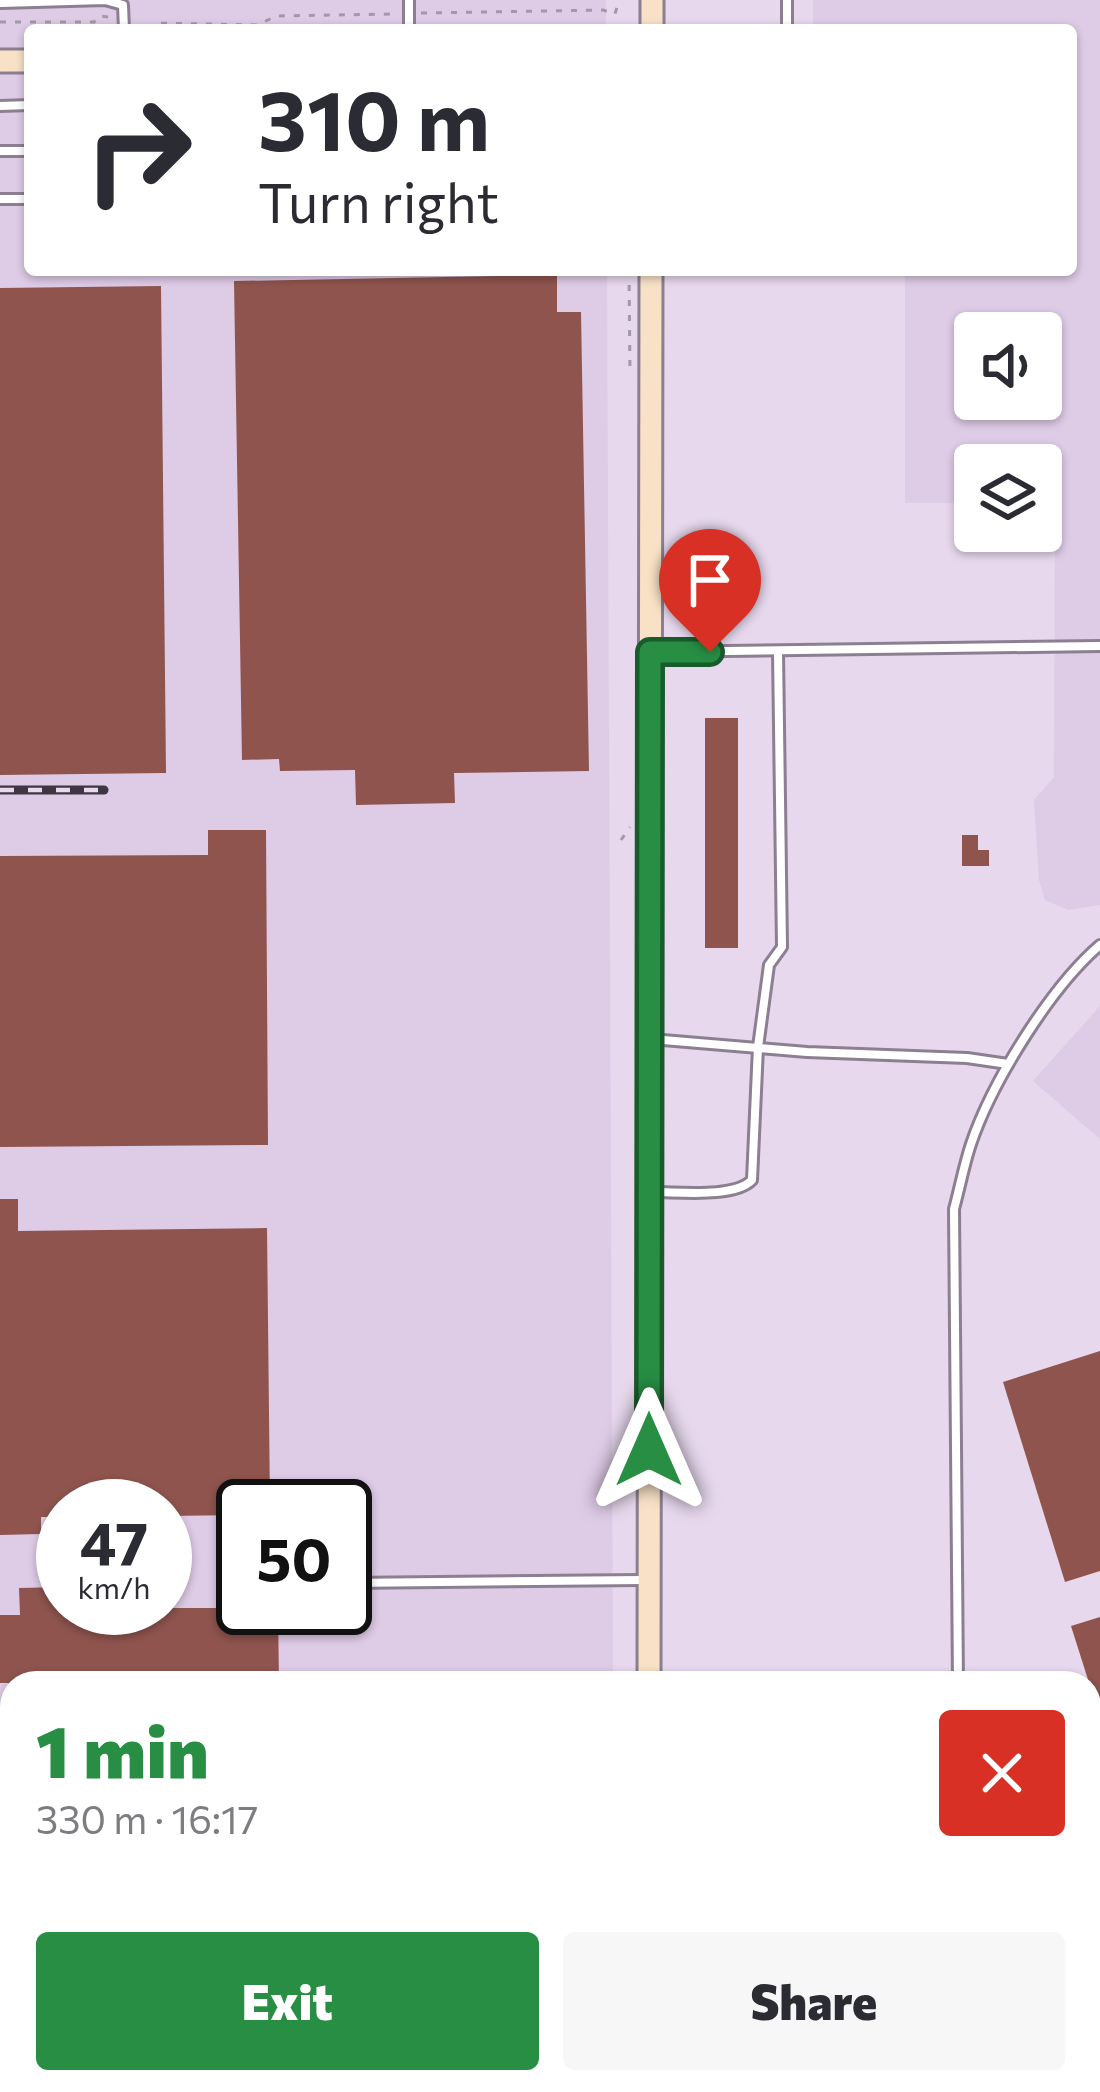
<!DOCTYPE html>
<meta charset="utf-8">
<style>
:root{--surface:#fff;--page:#f7f7f7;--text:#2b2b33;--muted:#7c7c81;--accent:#278e44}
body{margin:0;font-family:Commissioner,sans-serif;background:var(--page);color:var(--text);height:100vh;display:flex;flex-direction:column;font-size:45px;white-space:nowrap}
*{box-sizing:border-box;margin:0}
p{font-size:39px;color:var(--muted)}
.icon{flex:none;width:66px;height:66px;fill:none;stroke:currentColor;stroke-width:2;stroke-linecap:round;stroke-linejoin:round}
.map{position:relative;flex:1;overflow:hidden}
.panel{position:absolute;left:0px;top:1671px;width:1101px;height:423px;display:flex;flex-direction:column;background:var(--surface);border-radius:36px 36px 0 0;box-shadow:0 3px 9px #0004}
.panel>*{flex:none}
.hud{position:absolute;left:24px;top:24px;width:1053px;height:252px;border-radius:12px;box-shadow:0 3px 9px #0004;background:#fff;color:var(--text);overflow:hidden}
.controls{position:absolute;left:954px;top:312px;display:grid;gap:24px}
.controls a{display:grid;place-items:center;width:108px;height:108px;border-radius:12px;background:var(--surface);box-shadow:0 3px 9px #0004;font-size:60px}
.speed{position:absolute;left:36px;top:1479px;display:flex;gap:24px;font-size:60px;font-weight:700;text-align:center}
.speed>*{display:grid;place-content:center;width:156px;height:156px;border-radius:50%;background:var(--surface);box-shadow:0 3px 9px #0004;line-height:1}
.speed small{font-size:30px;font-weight:400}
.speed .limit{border:6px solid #111;border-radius:18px;background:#fff;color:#111}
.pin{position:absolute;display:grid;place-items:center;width:102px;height:102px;color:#fff;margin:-123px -51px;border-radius:50% 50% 50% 0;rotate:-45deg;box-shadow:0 0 12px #0007}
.pin .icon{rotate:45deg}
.me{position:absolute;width:132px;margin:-66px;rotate:0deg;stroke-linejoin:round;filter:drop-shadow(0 0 9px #0008)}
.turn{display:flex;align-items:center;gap:42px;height:252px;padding:0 36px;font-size:54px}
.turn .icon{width:156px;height:156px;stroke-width:2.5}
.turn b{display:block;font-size:84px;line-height:102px}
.round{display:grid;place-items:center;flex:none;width:126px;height:126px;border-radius:12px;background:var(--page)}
.summary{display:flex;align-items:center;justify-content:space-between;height:204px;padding:0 36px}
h1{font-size:72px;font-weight:800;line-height:90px;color:var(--accent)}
.cta{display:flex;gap:24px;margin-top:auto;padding:24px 36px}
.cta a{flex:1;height:138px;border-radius:12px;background:var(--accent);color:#fff;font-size:48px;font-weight:800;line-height:138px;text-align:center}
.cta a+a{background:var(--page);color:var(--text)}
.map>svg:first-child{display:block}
.built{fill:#decbe6;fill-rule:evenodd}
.building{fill:#8f544e}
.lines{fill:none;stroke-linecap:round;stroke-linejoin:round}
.lane-casing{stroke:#8c7f92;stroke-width:14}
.secondary-casing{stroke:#8c7f92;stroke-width:27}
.path{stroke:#a398a8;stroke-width:3;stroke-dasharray:6 9;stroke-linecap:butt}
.lane{stroke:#fff;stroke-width:8}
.secondary{stroke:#f8e1c6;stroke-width:21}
.rail-casing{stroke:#3e3741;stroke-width:9}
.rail{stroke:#e7d8ed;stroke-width:4.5;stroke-dasharray:14;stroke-linecap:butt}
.route-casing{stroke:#195c2c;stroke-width:30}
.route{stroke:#278e44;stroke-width:21}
</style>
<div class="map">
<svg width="1100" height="2092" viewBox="0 0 1100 2092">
<rect width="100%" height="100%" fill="#e7d8ed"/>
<g class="built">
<path d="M0,0H606V30H30V270H607L613,1683H12V2082H614V2092H0ZM63,1506H165V1608H63ZM243,1506H345V1608H243Z"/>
<path d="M813,0H1100V905L1068,910L1045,900L1039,880L1034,800L1054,777L1055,521L1041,520V465H975V519H966L964,503H905V270H1071V30H813ZM975,333H1041V399H975Z"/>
<polygon points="1100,1006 1100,1139 1033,1081"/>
</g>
<g class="building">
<polygon points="557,275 557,312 581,312 589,771 454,773 455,803 356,805 355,770 280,771 279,759 242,760 234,281"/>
<polygon points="161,286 166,773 0,775 0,288"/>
<rect x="705" y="718" width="33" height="230"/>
<polygon points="208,830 266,830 268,1145 0,1147 0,856 208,855"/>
<polygon points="962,835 978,835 978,850 989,850 989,866 962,866"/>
<polygon points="0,1199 18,1199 18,1231 267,1228 270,1506 243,1506 243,1515 165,1516 165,1506 63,1506 63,1517 41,1517 41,1534 0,1535"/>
<polygon points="1100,1351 1100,1571 1065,1582 1003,1382"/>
<polygon points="63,1587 63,1608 278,1608 279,1683 0,1683 0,1615 20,1615 19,1588"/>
<polygon points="1100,1617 1100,1707 1097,1708 1071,1626"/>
</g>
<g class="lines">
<g class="lane-casing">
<g id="lane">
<polyline points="787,0 787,30"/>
<polyline points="0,3 105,0 123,5 124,30"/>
<polyline points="409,30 409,0"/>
<polyline points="0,106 30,105"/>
<polyline points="0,151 30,151"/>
<polyline points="0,199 30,199"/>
<polyline points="652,652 1100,646"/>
<polyline points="651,1039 807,1052 967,1058 1008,1064"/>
<path d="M655,1192C680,1192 735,1198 752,1180L758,1047L769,965L782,947L778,652"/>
<polyline points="345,1583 643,1580"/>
<path d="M958,1683L954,1209C960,1187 964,1165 971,1144C992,1082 1050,988 1100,945"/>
</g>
</g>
<g class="secondary-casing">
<g id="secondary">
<polyline points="652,30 652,0"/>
<polyline points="0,61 30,61"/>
<polyline points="649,1683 651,270"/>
<polyline points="649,2082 649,2092"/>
</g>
</g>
<g class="path">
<polyline points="421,13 603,10 615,14 619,0"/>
<polyline points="0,22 94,22 99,16 109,17"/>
<polyline points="153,30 153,23 258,25 276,16 393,14"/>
<polyline points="629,270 630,374"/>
<polyline points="621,840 630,827"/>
</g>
<use href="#lane" class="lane"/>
<use href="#secondary" class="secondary"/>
<g class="rail-casing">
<polyline id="rail" points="0,790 104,790"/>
</g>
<use href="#rail" class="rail"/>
</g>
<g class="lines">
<g class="route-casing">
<polyline id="route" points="649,1450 650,652 710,652"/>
</g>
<use href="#route" class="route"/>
</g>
</svg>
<div class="controls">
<a><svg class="icon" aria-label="sound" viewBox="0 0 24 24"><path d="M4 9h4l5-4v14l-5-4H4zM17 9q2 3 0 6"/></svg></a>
<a><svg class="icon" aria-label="layers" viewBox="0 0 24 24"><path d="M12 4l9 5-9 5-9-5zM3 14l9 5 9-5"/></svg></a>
</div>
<div class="speed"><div>47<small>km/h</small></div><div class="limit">50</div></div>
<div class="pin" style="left:710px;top:652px;background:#d93025"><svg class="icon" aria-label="arrive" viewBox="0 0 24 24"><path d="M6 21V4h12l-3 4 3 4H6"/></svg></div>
<svg class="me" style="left:649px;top:1450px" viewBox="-20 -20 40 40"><path d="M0-17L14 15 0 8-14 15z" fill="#278e44" stroke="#fff" stroke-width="4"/></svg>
<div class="hud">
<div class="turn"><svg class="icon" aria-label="right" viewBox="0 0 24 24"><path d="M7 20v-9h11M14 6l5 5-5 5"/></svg><div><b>310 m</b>Turn right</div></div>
</div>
<section class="panel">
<div class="summary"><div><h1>1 min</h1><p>330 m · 16:17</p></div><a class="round" style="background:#d93025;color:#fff"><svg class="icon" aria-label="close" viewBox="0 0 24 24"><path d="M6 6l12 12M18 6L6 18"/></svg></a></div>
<div class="cta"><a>Exit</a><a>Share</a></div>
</section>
</div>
